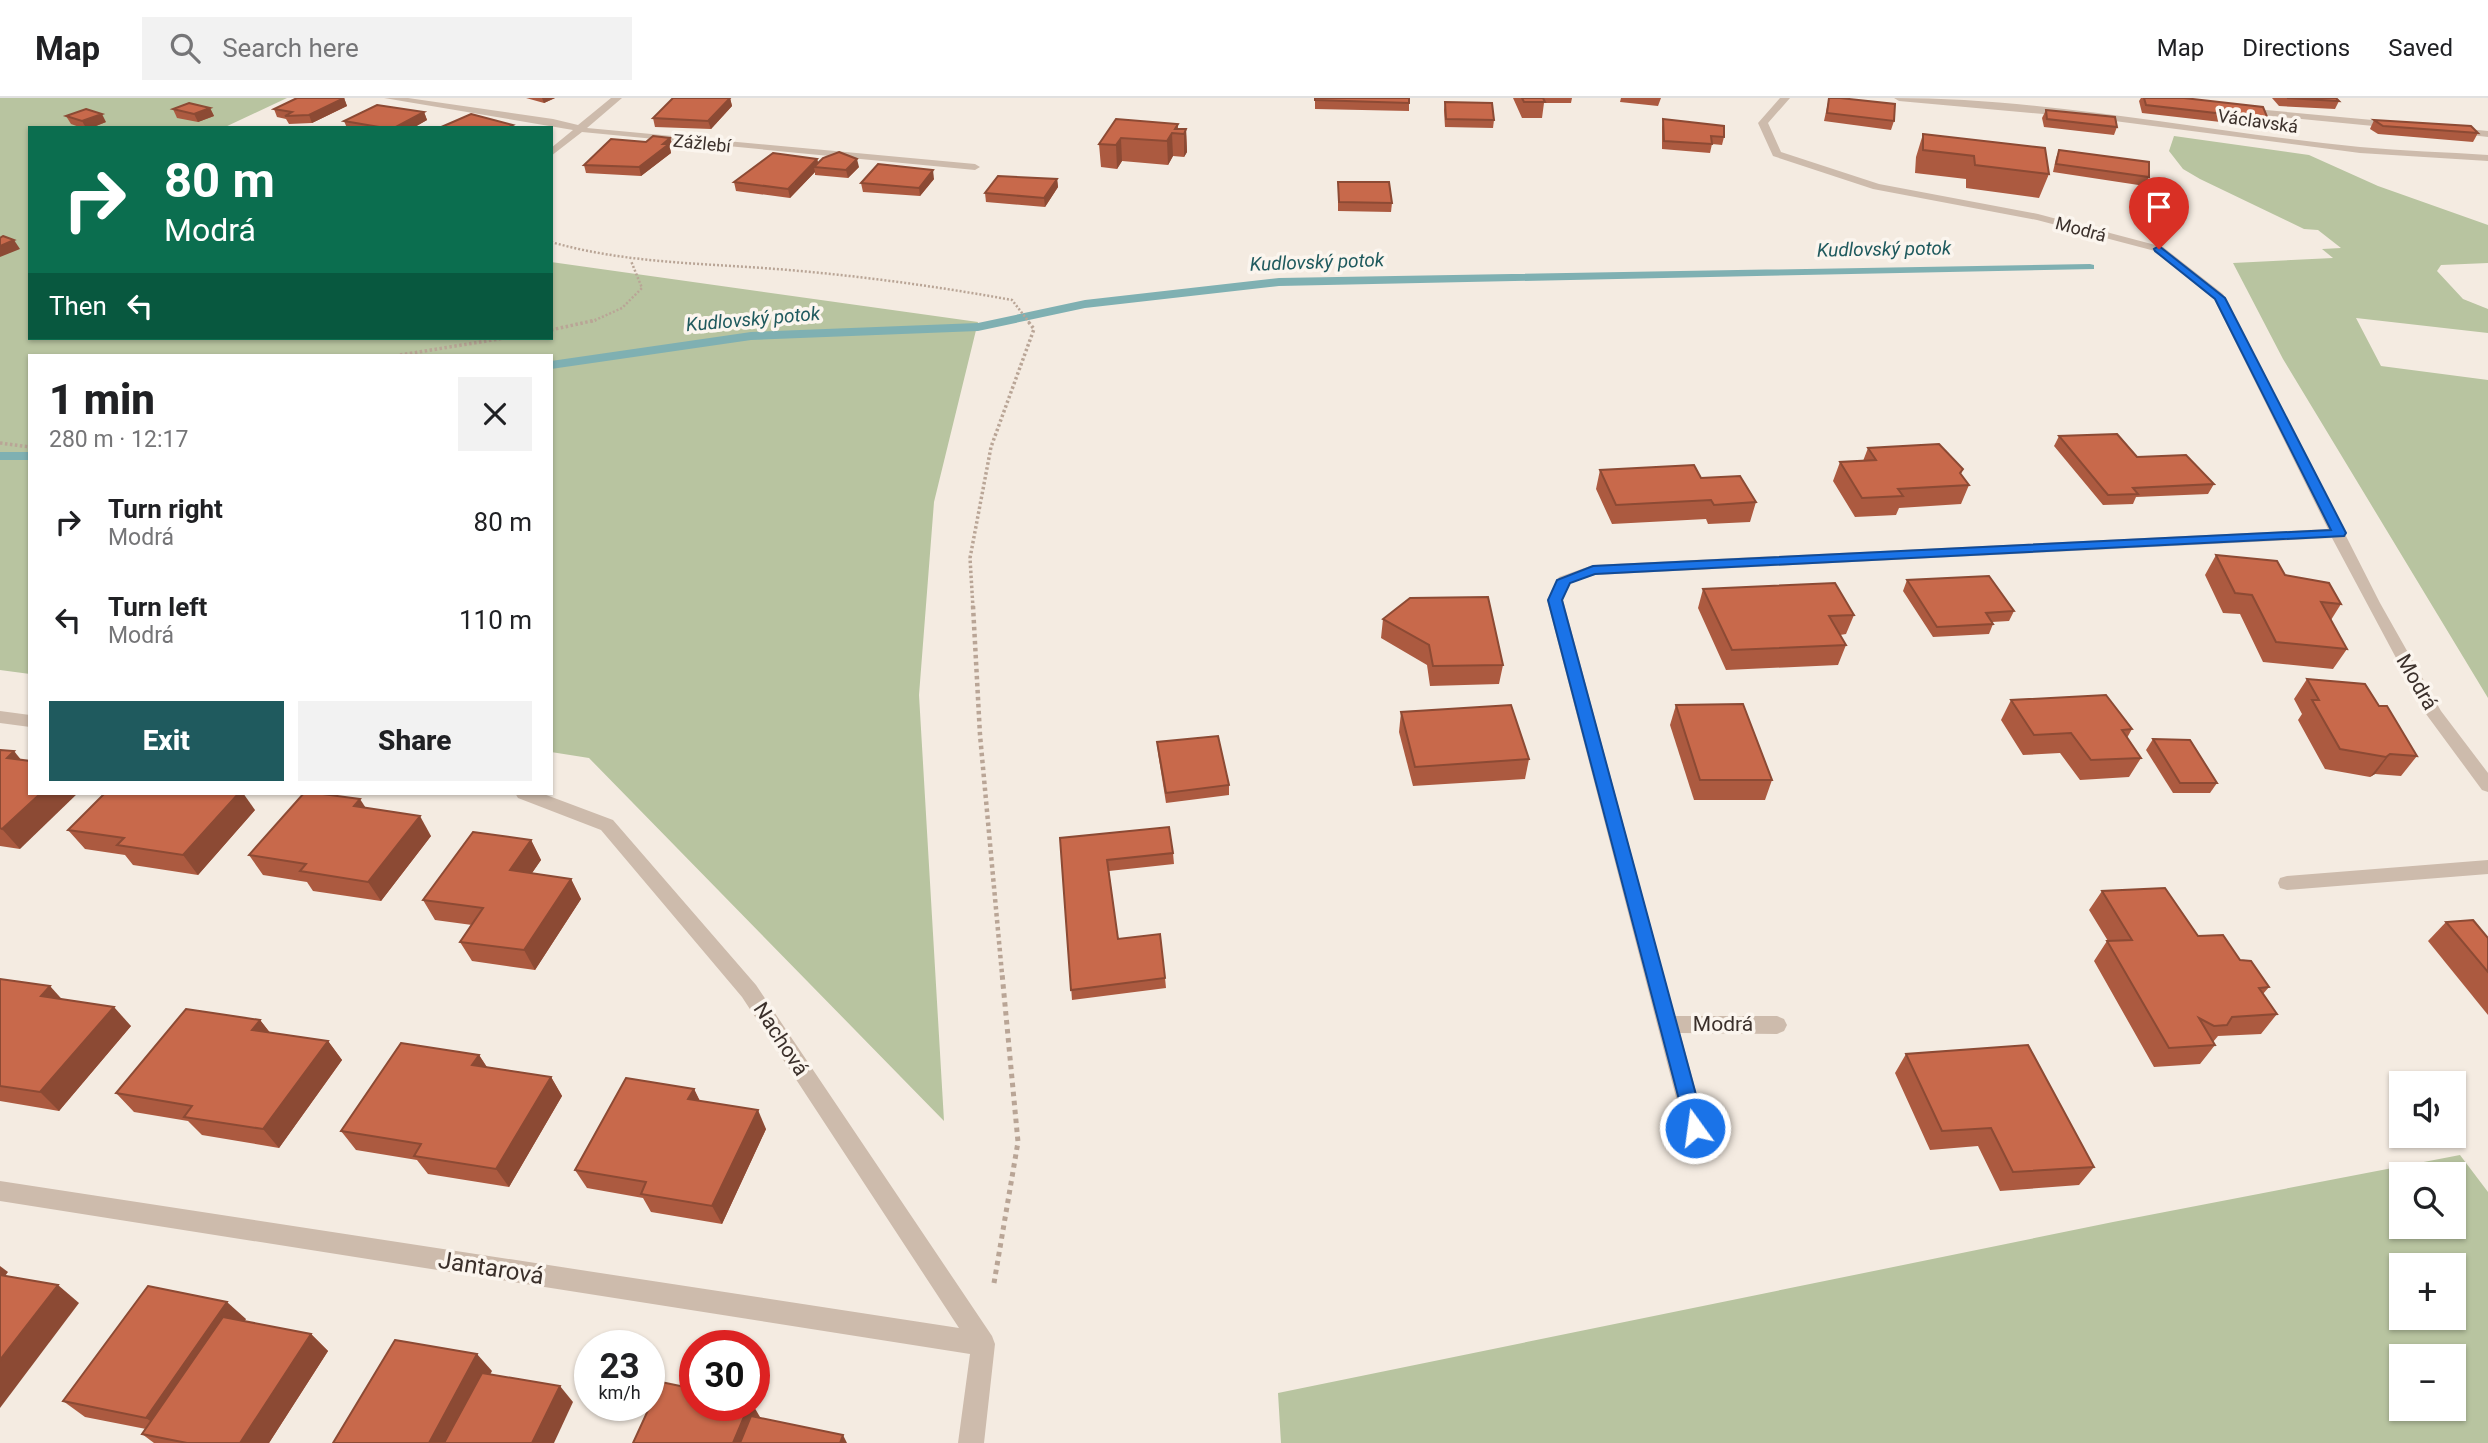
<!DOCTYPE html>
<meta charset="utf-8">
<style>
:root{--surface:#fff;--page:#f2f2f2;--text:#202124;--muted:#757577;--line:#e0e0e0;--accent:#1f5a5e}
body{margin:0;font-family:Roboto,sans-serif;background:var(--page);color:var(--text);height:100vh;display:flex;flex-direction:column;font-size:26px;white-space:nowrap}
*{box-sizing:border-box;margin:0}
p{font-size:23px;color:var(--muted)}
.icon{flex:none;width:38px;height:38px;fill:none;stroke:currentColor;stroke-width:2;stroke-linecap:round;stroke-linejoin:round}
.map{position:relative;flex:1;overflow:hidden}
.details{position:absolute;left:28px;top:256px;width:525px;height:441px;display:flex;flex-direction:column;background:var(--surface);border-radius:0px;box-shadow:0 2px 5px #0004}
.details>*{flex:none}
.hud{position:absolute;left:28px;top:28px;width:525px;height:214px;border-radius:0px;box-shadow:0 2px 5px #0004;background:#0b6e4f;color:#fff;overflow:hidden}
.fabs{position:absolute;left:2389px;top:973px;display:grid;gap:14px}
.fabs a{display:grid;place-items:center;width:77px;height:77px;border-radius:0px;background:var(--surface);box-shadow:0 2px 5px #0004;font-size:35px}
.speed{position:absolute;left:574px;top:1232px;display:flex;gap:14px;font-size:35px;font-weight:700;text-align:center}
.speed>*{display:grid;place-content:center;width:91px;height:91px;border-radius:50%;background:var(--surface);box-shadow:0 2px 5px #0004;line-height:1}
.speed small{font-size:18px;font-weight:400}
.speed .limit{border:10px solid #d22;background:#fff;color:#111}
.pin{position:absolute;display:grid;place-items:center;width:60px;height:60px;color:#fff;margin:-72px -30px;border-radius:50% 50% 50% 0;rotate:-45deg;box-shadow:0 0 7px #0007}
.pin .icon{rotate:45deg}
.me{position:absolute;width:77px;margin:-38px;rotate:346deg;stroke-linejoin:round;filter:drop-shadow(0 0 5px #0008)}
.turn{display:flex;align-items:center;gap:24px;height:147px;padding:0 21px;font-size:32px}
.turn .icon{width:91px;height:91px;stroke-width:2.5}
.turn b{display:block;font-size:49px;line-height:60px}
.then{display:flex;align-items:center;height:66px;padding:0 21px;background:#0003;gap:14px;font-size:26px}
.round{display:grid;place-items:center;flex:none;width:74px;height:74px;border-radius:0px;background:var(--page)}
.summary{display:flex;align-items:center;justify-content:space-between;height:119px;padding:0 21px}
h1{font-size:42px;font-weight:800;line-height:52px}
.cta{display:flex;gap:14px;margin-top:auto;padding:14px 21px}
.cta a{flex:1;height:80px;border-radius:0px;background:var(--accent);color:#fff;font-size:28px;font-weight:800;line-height:80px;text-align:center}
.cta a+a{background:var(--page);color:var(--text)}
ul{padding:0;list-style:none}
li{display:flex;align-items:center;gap:21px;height:98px;padding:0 21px}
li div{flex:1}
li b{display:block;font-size:26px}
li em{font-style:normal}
header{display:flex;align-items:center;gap:42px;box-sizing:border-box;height:98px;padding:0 35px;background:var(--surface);border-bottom:2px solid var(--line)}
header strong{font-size:33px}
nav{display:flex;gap:38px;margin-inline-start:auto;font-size:24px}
.search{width:490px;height:63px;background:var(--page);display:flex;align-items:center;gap:18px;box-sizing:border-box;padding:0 24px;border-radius:0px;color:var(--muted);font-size:26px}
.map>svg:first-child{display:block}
.green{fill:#b8c4a0;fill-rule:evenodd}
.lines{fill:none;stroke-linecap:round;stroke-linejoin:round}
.stream{fill:#7fb0b2;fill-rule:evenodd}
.path-far3{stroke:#b9a596;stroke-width:2.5;stroke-dasharray:2 2;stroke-linecap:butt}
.path-far2{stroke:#b9a596;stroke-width:3.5;stroke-dasharray:2.5 2.5;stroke-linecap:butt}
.path-far1{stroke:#b9a596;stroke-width:4.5;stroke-dasharray:3.5 3.5;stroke-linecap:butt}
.path{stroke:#b9a596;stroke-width:5;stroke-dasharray:4.5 4.5;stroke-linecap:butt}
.minor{fill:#cdbbac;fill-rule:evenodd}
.wall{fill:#ac5a40}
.shaded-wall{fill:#8c4a34}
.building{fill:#c8694b;stroke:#8c4a34;stroke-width:2}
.route{fill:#1a73e8;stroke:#114b97;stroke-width:2}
.labels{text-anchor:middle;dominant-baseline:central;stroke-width:7;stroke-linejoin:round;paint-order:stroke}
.far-street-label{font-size:18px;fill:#3b302b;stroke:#fbf5ee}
.far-water-label{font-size:19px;font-style:italic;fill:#1f5a5e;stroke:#fbf5ee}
.street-label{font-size:21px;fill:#3b302b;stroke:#fbf5ee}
.near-street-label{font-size:24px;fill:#3b302b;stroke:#fbf5ee}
</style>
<header>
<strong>Map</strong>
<div class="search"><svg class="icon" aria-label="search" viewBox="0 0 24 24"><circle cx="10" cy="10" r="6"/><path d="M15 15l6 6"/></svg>Search here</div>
<nav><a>Map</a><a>Directions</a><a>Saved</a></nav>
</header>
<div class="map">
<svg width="2488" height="1345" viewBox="0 0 2488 1345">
<rect width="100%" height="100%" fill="#f4ebe1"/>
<g class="green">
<polygon points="0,0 287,0 223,30 30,30 30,240 551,240 551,164 978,224 934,404 919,597 944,1023 589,660 551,654 551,257 30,257 30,576 0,572"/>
<polygon points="2174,38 2309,57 2378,88 2488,127 2488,165 2441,167 2437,173 2463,201 2488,211 2488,235 2356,220 2381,268 2488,282 2488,600 2283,261 2233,165 2333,160 2322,151 2341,150 2318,132 2304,131 2200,81 2183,71 2169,53"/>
<path d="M2460,1057L2488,1094V1345H1281L1278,1295L2113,1124ZM2401,1076H2454V1129H2401ZM2401,1167H2454V1220H2401ZM2454,1258V1311H2401V1258Z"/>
</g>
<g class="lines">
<g class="stream">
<polygon points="2090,166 2094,167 2094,171 1279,188 1085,210 978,233 751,242 551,271 551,263 751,234 978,225 1085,202 1279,180"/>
<rect x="0" y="354" width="30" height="8"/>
</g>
<g class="path-far3">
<path d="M551,144C621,164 691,165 763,170C846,176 930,187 1012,202L1029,224"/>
<polyline points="591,224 622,210 642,190 631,163"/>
</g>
<g class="path-far2">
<polyline points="551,232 596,222"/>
<polyline points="400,257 505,240"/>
<polyline points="0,345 30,349"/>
<polyline points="973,510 970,460 991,349 1034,231 1027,222"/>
</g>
<polyline class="path-far1" points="973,508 980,637 1002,876"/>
<polyline class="path" points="994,1185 1018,1044 1002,875"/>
<g class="minor">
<polygon points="384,0 408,0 553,21 578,27 611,0 622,0 587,30 975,66 980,69 975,72 582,34 551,58 551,50 573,32"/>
<polygon points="1780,0 1790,0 1768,25 1781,54 1879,86 2038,116 2163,149 2223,196 2380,505 2441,613 2488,675 2488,694 2482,692 2426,616 2332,440 1595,477 1570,485 1563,502 1675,918 1777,918 1784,921 1787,927 1784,933 1777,936 1680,935 1706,1030 1703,1037 1695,1040 1687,1037 1684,1030 1547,502 1559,479 1593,467 2328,431 2214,201 2155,153 2037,122 1873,91 1773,58 1758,25"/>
<path d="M1894,0C2051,0 2205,34 2360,49C2403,53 2446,54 2488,57V63L2360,55L2099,21L1899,3Z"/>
<polygon points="2244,10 2394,24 2399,27 2394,30 2241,15 2239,13"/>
<polygon points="2457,30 2488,33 2488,39 2454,35 2454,31"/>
<polygon points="0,613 30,617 30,629 0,625"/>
<polygon points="515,695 541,695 613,722 756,887 992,1238 995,1246 984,1345 958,1345 970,1256 0,1103 0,1083 959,1230 742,899 601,732 518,700"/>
<polygon points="2488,762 2488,776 2287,792 2280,790 2278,785 2280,780 2287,778"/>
</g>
</g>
<g class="wall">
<polygon points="344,0 347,8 312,25 289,26 286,21 277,19 274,11"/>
<polygon points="526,0 555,0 544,5"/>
<polygon points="730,0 732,8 711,31 655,29 653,20"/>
<polygon points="1315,0 1409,5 1409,13 1315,11"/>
<polygon points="1513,0 1572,0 1571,5 1544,5 1542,20 1522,20"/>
<polygon points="1621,0 1661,0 1658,8 1620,4"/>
<polygon points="1829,0 1894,23 1891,32 1824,23"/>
<polygon points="2141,0 2184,0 2268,21 2264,29 2142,15 2139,3"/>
<polygon points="2272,0 2336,0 2339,3 2335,11 2279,8"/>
<polygon points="1445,4 1494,22 1493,30 1445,29 1444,12"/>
<polygon points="210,10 214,18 198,24 177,20 173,11"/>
<polygon points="2046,12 2117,29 2114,37 2044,29 2042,20"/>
<polygon points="424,14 427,22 413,30 347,30 344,23"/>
<polygon points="66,18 106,24 91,30 82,30 71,26"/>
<polygon points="1663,21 1724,39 1722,47 1712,46 1710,55 1662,51 1662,29"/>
<polygon points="2374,22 2478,35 2473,44 2378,36 2370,31"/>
<polygon points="1178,26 1178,31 1186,31 1187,54 1184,59 1173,58 1168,67 1122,63 1117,71 1101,69 1099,46"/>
<polygon points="1923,36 2049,76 2039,100 1966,90 1966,81 1915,75 1916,59"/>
<polygon points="670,40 673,48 670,50 671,55 641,78 586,75 584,67 646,44"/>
<polygon points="2059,52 2149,79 2145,88 2053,74 2056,60"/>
<polygon points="817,61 818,64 859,69 848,80 815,77 815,74 790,100 736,93 734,84"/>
<polygon points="934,81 920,98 863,94 861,85"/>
<polygon points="1057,81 1058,89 1045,109 986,104 985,95"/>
<polygon points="1338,84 1392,105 1391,114 1338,113"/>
<polygon points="2059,338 2137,359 2214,386 2208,396 2136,399 2133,406 2103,407 2054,348"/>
<polygon points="1868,350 1963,371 1961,376 1969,387 1961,406 1899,410 1896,417 1855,419 1833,383 1840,364 1863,363"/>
<polygon points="1600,372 1701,380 1756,404 1750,424 1708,426 1706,421 1612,426 1596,391"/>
<polygon points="2216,457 2285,477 2341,506 2331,522 2347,551 2333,571 2263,564 2240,516 2223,515 2205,477"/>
<polygon points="1907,482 2014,513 2009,523 1992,524 1993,526 1989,536 1933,539 1903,493"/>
<polygon points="1703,491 1854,517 1846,536 1840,537 1846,547 1838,567 1726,572 1698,510"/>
<polygon points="1383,521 1503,567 1499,586 1430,588 1427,567 1381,540"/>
<polygon points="2307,581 2379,608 2417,658 2401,678 2375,676 2370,679 2325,671 2298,622 2302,616 2294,601"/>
<polygon points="2011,602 2132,631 2127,640 2141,660 2129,679 2080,682 2060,655 2023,657 2001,622"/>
<polygon points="1676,607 1772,682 1765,702 1694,702 1670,627"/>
<polygon points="1401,614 1529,661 1525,681 1413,688 1399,634"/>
<polygon points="2153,641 2217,685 2210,695 2173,695 2146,652"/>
<polygon points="1157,644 1229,687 1229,697 1166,705 1158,655"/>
<polygon points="0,652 20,751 0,748"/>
<polygon points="365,710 431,738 381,803 313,793 307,784 263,777 249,757"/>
<polygon points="255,712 198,777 133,767 125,757 85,751 68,732"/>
<polygon points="1060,740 1173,755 1174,766 1109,773 1118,841 1165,880 1166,890 1072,902"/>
<polygon points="531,742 541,762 532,775 571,781 581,801 535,872 472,863 460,844 472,827 435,822 423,802"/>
<polygon points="2102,793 2198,838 2240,862 2269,889 2263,896 2277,916 2261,936 2218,938 2213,944 2215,947 2200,966 2154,969 2094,863 2107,843 2108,843 2089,812"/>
<polygon points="2446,824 2488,840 2488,917 2428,843"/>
<polygon points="0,881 62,901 131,928 59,1013 0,1003"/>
<polygon points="260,922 270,935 328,943 342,962 279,1050 202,1037 188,1023 134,1014 116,995"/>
<polygon points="1906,956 2094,1069 2079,1087 2000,1093 1978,1048 1930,1052 1895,975"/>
<polygon points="479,957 487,969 551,979 562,998 509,1089 428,1076 417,1062 356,1052 341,1033"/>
<polygon points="694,991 700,1003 766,1031 722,1126 651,1114 643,1100 587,1090 575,1072"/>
<polygon points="246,1221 244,1224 311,1236 328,1253 269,1345 154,1345 142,1336 146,1331 85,1319 63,1303"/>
</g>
<g class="shaded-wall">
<polygon points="344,0 347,8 312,25 309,17"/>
<polygon points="542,0 555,0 544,5"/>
<polygon points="730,0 732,8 711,31 708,23"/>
<polygon points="210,10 214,18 198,24 194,16"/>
<polygon points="424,14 427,22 413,30 394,30"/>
<polygon points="102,16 106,24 91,30 86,30 82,23"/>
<polygon points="1186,31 1187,54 1184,59 1184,36"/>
<polygon points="1172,35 1173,58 1168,67 1167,43"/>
<polygon points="670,40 673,48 670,50 671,55 641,78 639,69"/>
<polygon points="1121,40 1122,63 1117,71 1116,47"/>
<polygon points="817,61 819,69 814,69 815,74 790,100 788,91"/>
<polygon points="857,61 859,69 848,80 846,72"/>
<polygon points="933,72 934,81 920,98 919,90"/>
<polygon points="1057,81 1058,89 1045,109 1044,100"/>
<polygon points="14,142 20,151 0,159 0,148"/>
<polygon points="14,653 30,673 7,660"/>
<polygon points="2390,656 2375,676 2370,679 2386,659"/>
<polygon points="41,695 78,695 20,751 2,731"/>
<polygon points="239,695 243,695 255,712 198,777 183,757"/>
<polygon points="360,701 373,721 354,708"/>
<polygon points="420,718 431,738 381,803 368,784"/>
<polygon points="531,742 541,762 520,792 510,772"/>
<polygon points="571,781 581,801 535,872 524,852"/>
<polygon points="50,888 68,908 41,898"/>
<polygon points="114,909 131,928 59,1013 40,994"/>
<polygon points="260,922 275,941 252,932"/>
<polygon points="328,943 342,962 279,1050 263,1031"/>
<polygon points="479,957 491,976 472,967"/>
<polygon points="551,979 562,998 509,1089 496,1071"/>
<polygon points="694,991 703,1010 688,1001"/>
<polygon points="758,1012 766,1031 722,1126 712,1108"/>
<polygon points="0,1168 8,1174 0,1185"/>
<polygon points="58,1187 79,1205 0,1310 0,1262"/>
<polygon points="227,1204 246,1221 168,1336 146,1320"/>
<polygon points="311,1236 328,1253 269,1345 240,1345"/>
<polygon points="477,1256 492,1273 454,1345 429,1345"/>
<polygon points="560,1288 573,1304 554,1345 532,1345"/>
<polygon points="749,1307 753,1307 760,1319 749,1345 733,1345"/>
<polygon points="843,1337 847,1345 840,1345"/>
</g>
<g class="building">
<polygon points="297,0 344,0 309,17 285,18 292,14 274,11"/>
<polygon points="673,0 730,0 708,23 653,20"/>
<polygon points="1315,0 1409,0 1409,5 1315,2"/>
<polygon points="1522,0 1543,0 1545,4 1524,4"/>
<polygon points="1829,0 1840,0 1895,6 1894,23 1827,15"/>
<polygon points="2144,0 2184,0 2263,9 2268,21 2146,7"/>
<polygon points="2287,0 2336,0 2339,3"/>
<polygon points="1445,4 1492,5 1494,22 1446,21"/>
<polygon points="189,5 210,10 194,16 173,11"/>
<polygon points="377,7 424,14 394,30 385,30 344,23"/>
<polygon points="86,11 102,16 82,23 66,18"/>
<polygon points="2046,12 2115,19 2117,29 2047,21"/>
<polygon points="471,16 513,27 507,30 439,30"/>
<polygon points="1116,21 1178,26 1175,31 1186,31 1184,36 1172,35 1167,43 1121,40 1116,47 1099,46"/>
<polygon points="1663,21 1724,28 1724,39 1711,38 1712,46 1664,43"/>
<polygon points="2374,22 2471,28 2478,35 2383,28"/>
<polygon points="1923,36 2045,50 2049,76 1975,67 1974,58 1923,52"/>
<polygon points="653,38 670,40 663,46 669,46 639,69 584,67 611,41 646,44"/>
<polygon points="2059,52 2149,64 2149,79 2056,66"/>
<polygon points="839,54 857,61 846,72 814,69 823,60"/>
<polygon points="773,55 817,61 788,91 734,84"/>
<polygon points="878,66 933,72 919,90 861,85"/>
<polygon points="998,78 1057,81 1044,100 985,95"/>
<polygon points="1338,84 1389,84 1392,105 1339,104"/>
<polygon points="3,138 14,142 0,148 0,140"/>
<polygon points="2117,336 2137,359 2186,357 2214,386 2133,390 2138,396 2108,397 2059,338"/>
<polygon points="1939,346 1963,371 1960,375 1969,387 1898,391 1903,398 1862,400 1840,364 1876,362 1868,350"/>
<polygon points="1694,367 1701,380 1740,378 1756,404 1714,407 1711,402 1616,407 1600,372"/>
<polygon points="2216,457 2277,463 2285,477 2329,485 2341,506 2321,504 2347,551 2276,544 2252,497 2235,495"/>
<polygon points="1989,478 2014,513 1986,515 1993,526 1937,529 1907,482"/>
<polygon points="1835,485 1854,517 1829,518 1846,547 1732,552 1703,491"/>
<polygon points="1488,499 1503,567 1433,568 1429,547 1383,521 1410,500"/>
<polygon points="2307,581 2365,586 2379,608 2387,608 2417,658 2390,656 2386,659 2340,651 2312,602 2319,602"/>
<polygon points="2106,597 2132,631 2122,632 2141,660 2091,662 2071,635 2034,637 2011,602"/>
<polygon points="1743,606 1772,682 1700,682 1676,607"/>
<polygon points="1511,607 1529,661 1415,669 1401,614"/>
<polygon points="1218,638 1229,687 1166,695 1157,644"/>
<polygon points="2153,641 2190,642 2217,685 2180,685"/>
<polygon points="0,652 14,653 7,660 30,663 30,695 41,695 2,731 0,730"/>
<polygon points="105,695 239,695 183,757 117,747 124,740 68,732"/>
<polygon points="304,695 315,695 360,701 354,708 420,718 368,784 300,773 306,766 249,757"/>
<polygon points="1169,729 1173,755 1107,762 1118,841 1160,836 1165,880 1071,892 1060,740"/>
<polygon points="473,734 531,742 510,772 571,781 524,852 460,844 483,810 423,802"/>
<polygon points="2165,790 2198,838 2223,837 2240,862 2251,863 2269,889 2259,890 2277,916 2232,919 2227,927 2214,928 2199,920 2215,947 2169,950 2107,843 2132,842 2102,793"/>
<polygon points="2473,822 2488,840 2488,874 2446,824"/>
<polygon points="0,881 50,888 41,898 114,909 40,994 0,988"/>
<polygon points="186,911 260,922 252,932 328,943 263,1031 184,1019 192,1008 116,995"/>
<polygon points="401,945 479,957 472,967 551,979 496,1071 414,1058 421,1046 341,1033"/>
<polygon points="2028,947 2094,1069 2013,1074 1991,1030 1942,1033 1906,956"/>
<polygon points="626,980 694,991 688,1001 758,1012 712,1108 641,1096 646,1084 575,1072"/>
<polygon points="0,1177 58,1187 0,1262"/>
<polygon points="148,1188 227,1204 146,1320 63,1303"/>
<polygon points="223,1219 311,1236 240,1345 187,1345 142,1336"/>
<polygon points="395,1242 477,1256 429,1345 333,1345"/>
<polygon points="482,1275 560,1288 532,1345 444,1345"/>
<polygon points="661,1284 695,1291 695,1307 749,1307 733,1345 633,1345"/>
<polygon points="751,1318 843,1337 840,1345 740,1345"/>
</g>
<polygon class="route" points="2159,148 2225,200 2346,435 2344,438 1595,476 1570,485 1562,502 1705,1030 1702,1036 1695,1039 1688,1036 1548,502 1557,482 1593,468 2331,432 2215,201 2155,153 2154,151"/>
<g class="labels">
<g class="far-street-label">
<text transform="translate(2258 23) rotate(8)">Václavská</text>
<text transform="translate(702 45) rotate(6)">Zážlebí</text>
<text transform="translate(2081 131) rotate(15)">Modrá</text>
</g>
<g class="far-water-label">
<text transform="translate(1884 151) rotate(-1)">Kudlovský potok</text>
<text transform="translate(1317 164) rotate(-2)">Kudlovský potok</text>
<text transform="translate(753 221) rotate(-5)">Kudlovský potok</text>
</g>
<g class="street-label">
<text transform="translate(2417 584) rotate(60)">Modrá</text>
<text x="1723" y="926">Modrá</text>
<text transform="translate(781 941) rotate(57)">Nachová</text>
</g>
<g class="near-street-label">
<text transform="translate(491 1170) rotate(9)">Jantarová</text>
</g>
</g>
</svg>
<div class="fabs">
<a><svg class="icon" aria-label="sound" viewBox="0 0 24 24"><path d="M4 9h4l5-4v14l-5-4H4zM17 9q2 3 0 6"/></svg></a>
<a><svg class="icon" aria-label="search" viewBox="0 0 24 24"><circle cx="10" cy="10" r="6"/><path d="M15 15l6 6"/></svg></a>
<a>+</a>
<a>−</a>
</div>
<div class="speed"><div>23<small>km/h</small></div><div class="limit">30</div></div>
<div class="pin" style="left:2159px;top:151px;background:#d93025"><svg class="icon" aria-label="arrive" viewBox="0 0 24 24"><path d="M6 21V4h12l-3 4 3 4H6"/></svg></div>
<svg class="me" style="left:1695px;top:1030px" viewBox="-20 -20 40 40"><circle r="17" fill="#1a73e8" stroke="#fff" stroke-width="3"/><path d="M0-11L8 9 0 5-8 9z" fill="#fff"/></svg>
<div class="hud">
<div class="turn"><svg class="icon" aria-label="right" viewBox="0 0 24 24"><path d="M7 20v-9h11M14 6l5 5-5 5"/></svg><div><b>80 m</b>Modrá</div></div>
<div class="then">Then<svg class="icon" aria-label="left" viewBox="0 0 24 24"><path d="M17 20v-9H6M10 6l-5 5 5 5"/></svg></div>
</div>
<section class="details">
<div class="summary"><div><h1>1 min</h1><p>280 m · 12:17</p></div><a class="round"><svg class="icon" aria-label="close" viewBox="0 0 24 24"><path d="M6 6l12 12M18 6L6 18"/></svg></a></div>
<ul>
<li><svg class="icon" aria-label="right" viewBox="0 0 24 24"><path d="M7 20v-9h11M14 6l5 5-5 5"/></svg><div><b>Turn right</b><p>Modrá</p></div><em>80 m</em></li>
<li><svg class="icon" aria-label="left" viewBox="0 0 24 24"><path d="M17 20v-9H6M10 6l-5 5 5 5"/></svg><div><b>Turn left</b><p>Modrá</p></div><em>110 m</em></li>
</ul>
<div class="cta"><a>Exit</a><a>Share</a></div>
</section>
</div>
